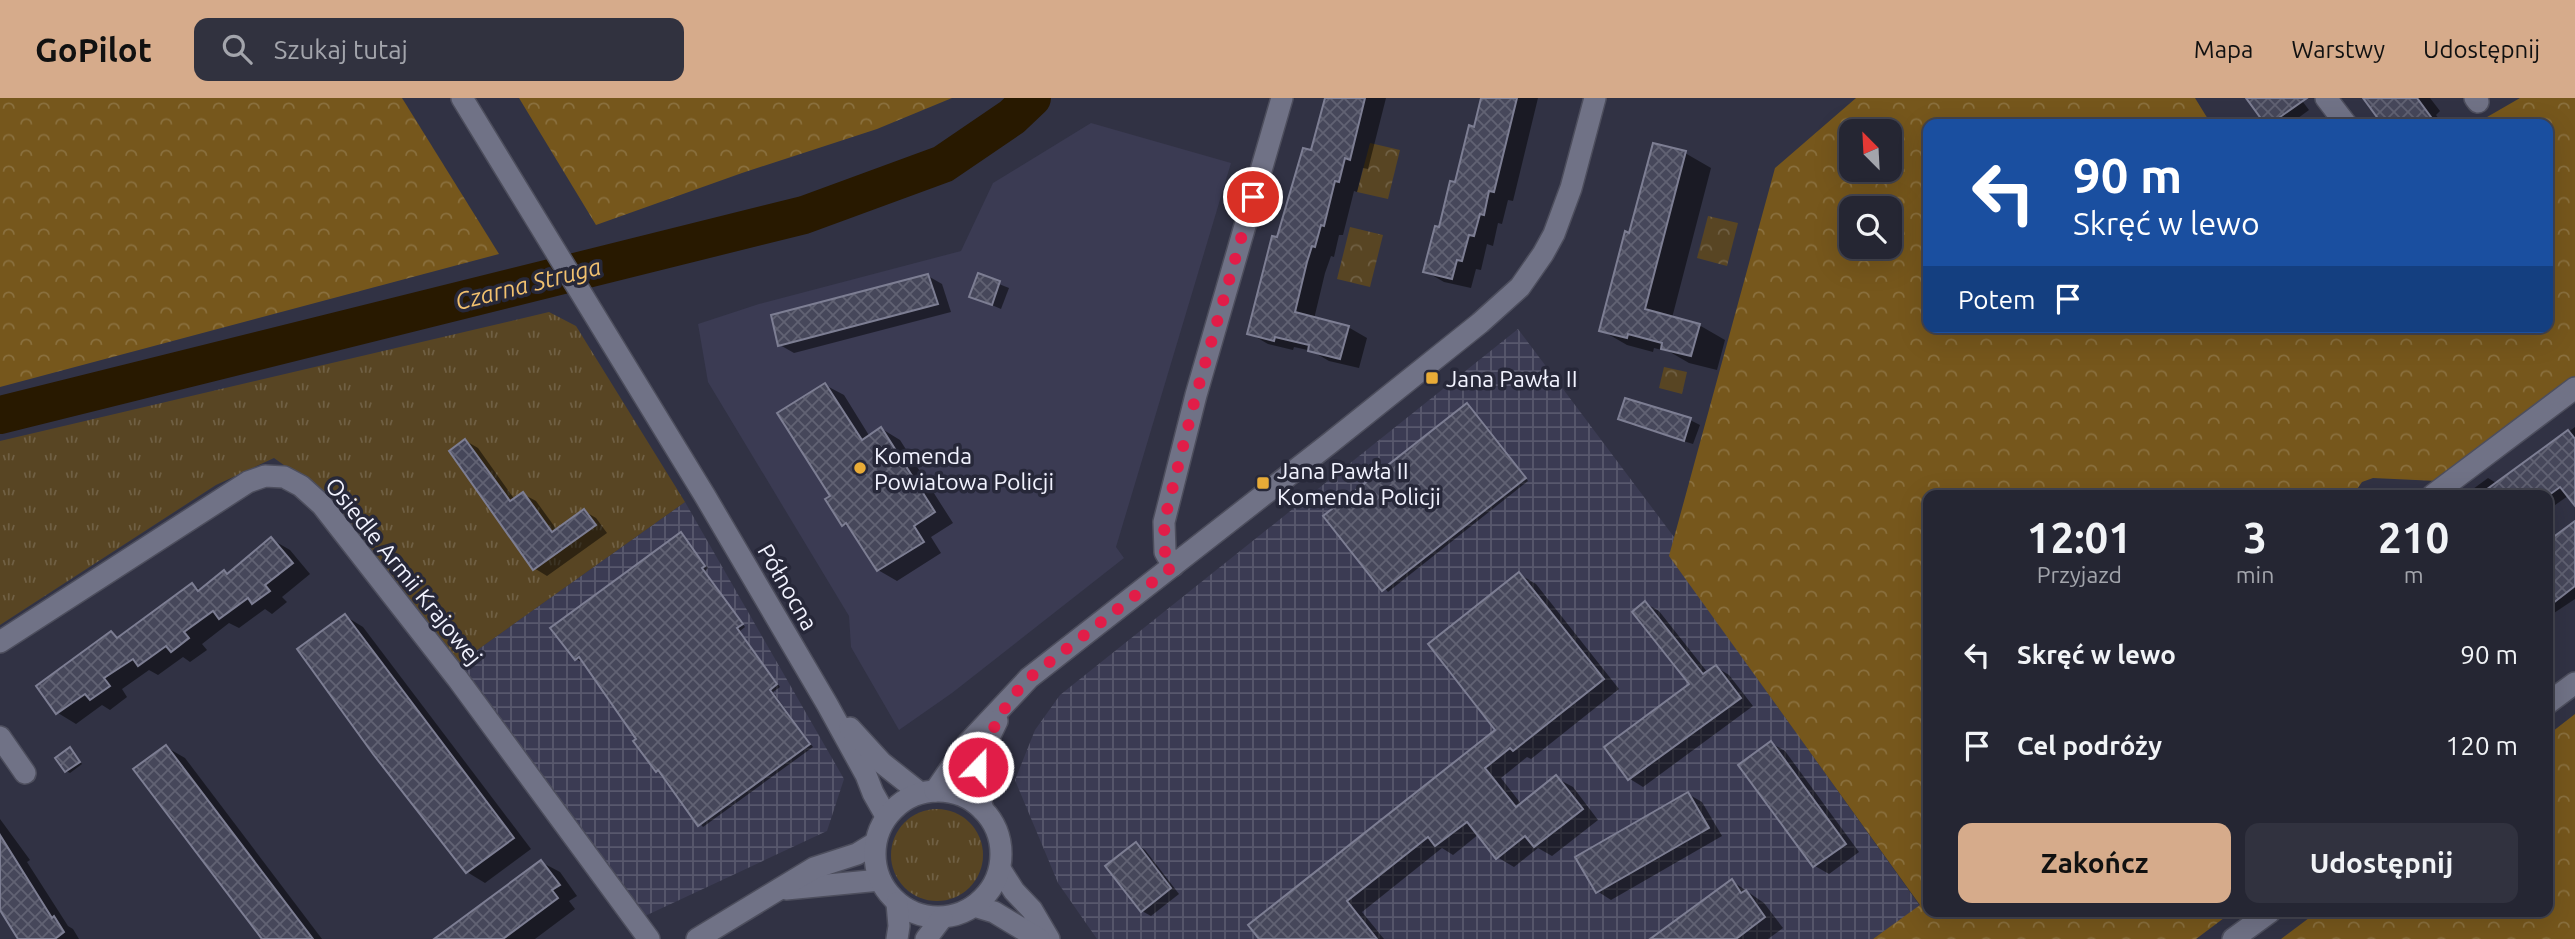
<!DOCTYPE html>
<html lang="pl">
<meta charset="utf-8">
<style>
:root{--surface:#252633;--page:#31323f;--text:#f1f3f6;--muted:#a3a5ac;--line:#42434e;--accent:#d6ab8b}
body{margin:0;font-family:Ubuntu,sans-serif;background:var(--page);color:var(--text);height:100vh;display:flex;flex-direction:column;font-size:26px;white-space:nowrap}
*{box-sizing:border-box;margin:0}
p{font-size:23px;color:var(--muted)}
.icon{flex:none;width:38px;height:38px;fill:none;stroke:currentColor;stroke-width:2;stroke-linecap:round;stroke-linejoin:round}
.map{position:relative;flex:1;overflow:hidden}
.sheet{position:absolute;left:1923px;top:392px;width:630px;height:427px;display:flex;flex-direction:column;background:var(--surface);border-radius:14px;box-shadow:0 7px 28px #0002,0 0 0 2px var(--line)}
.sheet>*{flex:none}
.guide{position:absolute;left:1923px;top:21px;width:630px;height:214px;border-radius:14px;box-shadow:0 7px 28px #0002,0 0 0 2px var(--line);background:#1a4fa0;color:#fff;overflow:hidden}
.needle{width:46px;rotate:336deg}
.buttons{position:absolute;left:1839px;top:21px;display:grid;gap:14px}
.buttons a{display:grid;place-items:center;width:63px;height:63px;border-radius:14px;background:var(--surface);box-shadow:0 7px 28px #0002,0 0 0 2px var(--line);font-size:35px}
.pin{position:absolute;display:grid;place-items:center;width:60px;height:60px;color:#fff;margin:-30px;border:4px solid #fff;border-radius:50%;box-shadow:0 2px 7px #0007}
.me{position:absolute;width:77px;margin:-38px;rotate:22deg;stroke-linejoin:round;filter:drop-shadow(0 0 5px #0008)}
.turn{display:flex;align-items:center;gap:24px;height:147px;padding:0 35px;font-size:32px}
.turn .icon{width:91px;height:91px;stroke-width:2.5}
.turn b{display:block;font-size:49px;line-height:60px}
.then{display:flex;align-items:center;height:66px;padding:0 35px;background:#0003;gap:14px;font-size:26px}
.eta{display:flex;justify-content:space-evenly;align-items:center;height:119px;text-align:center}
.eta b{font-size:42px;font-weight:700;line-height:49px}
.action{display:flex;gap:14px;margin-top:auto;padding:14px 35px}
.action a{flex:1;height:80px;border-radius:14px;background:var(--accent);color:#111;font-size:28px;font-weight:700;line-height:80px;text-align:center}
.action a+a{background:var(--page);color:var(--text)}
ul{padding:0;list-style:none}
li{display:flex;align-items:center;gap:21px;height:91px;padding:0 35px}
li div{flex:1}
li b{display:block;font-size:26px}
li em{font-style:normal}
header{display:flex;align-items:center;gap:42px;box-sizing:border-box;height:98px;padding:0 35px;background:var(--accent);color:#111}
header strong{font-size:33px}
nav{display:flex;gap:38px;margin-inline-start:auto;font-size:24px}
.search{width:490px;height:63px;background:var(--page);display:flex;align-items:center;gap:18px;box-sizing:border-box;padding:0 24px;border-radius:14px;color:var(--muted);font-size:26px}
.map>svg:first-child{display:block}
.built{fill:#3b3b53}
.industrial{fill:url(#industrial-grid)}
.grass{fill:url(#grass-tufts)}
.forest{fill:url(#forest-crowns);fill-rule:evenodd}
.park{fill:url(#park-crowns)}
.shadow{fill:#0007}
.lines{fill:none;stroke-linecap:round;stroke-linejoin:round}
.river{stroke:#281900;stroke-width:38}
.building{fill:url(#building-cross-hatch);stroke:#7d7e93;stroke-width:2}
.street-casing{stroke:#4d4e5d;stroke-width:24}
.secondary-casing{stroke:#4d4e5d;stroke-width:24}
.street{stroke:#707286;stroke-width:21}
.secondary{stroke:#707286;stroke-width:21}
.route{stroke:#e11d48;stroke-width:12;stroke-dasharray:0 21.6}
.poi-dot{fill:#e8ab37;stroke:#272839;stroke-width:2.5}
.labels{text-anchor:middle;dominant-baseline:central;stroke-width:7;stroke-linejoin:round;paint-order:stroke}
.poi-label{font-size:23px;fill:#f2f3ff;stroke:#272839;text-anchor:start}
.street-label{font-size:23px;fill:#f2f3ff;stroke:#272839}
.water-label{font-size:24px;font-style:italic;fill:#f2c16f;stroke:#272839}
</style>
<header>
<strong>GoPilot</strong>
<div class="search"><svg class="icon" aria-label="search" viewBox="0 0 24 24"><circle cx="10" cy="10" r="6"/><path d="M15 15l6 6"/></svg>Szukaj tutaj</div>
<nav><a>Mapa</a><a>Warstwy</a><a>Udostępnij</a></nav>
</header>
<div class="map">
<svg width="2575" height="841" viewBox="0 0 2575 841">
<defs>
<pattern id="industrial-grid" width="8" height="8" patternUnits="userSpaceOnUse" patternTransform="scale(1.75)"><rect width="8" height="8" fill="#3b3b53"/><path d="M0 4h8M4 0v8" fill="none" stroke="#58586d"/></pattern>
<pattern id="grass-tufts" width="24" height="20" patternUnits="userSpaceOnUse" patternTransform="scale(1.75)"><rect width="24" height="20" fill="#584523"/><path d="M3 7l-1-3M5 7V3M7 7l1-3M15 17l-1-3M17 17v-4M19 17l1-3" fill="none" stroke="#706044"/></pattern>
<pattern id="forest-crowns" width="20" height="18" patternUnits="userSpaceOnUse" patternTransform="scale(1.75)"><rect width="20" height="18" fill="#76571c"/><path d="M2 6a3 3 0 1 1 6 0M12 15a3 3 0 1 1 6 0" fill="none" stroke="#8a703e"/></pattern>
<pattern id="park-crowns" width="20" height="18" patternUnits="userSpaceOnUse" patternTransform="scale(1.75)"><rect width="20" height="18" fill="#584523"/><path d="M2 6a3 3 0 1 1 6 0M12 15a3 3 0 1 1 6 0" fill="none" stroke="#706044"/></pattern>
<pattern id="building-cross-hatch" width="8" height="8" patternUnits="userSpaceOnUse" patternTransform="scale(1.75)"><rect width="8" height="8" fill="#46475a"/><path d="M0 0l8 8M0 8l8-8" fill="none" stroke="#616273"/></pattern>
</defs>
<rect width="100%" height="100%" fill="#313244"/>
<polygon class="built" points="1091,25 1231,65 1116,449 1124,460 952,595 899,632 851,549 849,518 708,284 698,226 759,206 961,153 993,85"/>
<g class="industrial">
<polygon points="1518,231 1674,439 1670,458 1920,808 1873,841 1097,841 1058,785 1015,682 1035,632 1060,597"/>
<polygon points="685,404 844,681 827,733 645,818 459,565"/>
</g>
<g class="grass">
<polygon points="549,214 576,228 685,404 459,565 333,402 274,360 216,387 0,527 0,343"/>
<circle cx="937" cy="757" r="46"/>
</g>
<g class="forest">
<polygon points="0,0 402,0 499,156 0,289"/>
<polygon points="519,0 952,0 877,31 742,75 596,127"/>
<path d="M1856,0H2195L2211,26H1928V229H2548V26H2475L2520,0H2575V279L2437,383L2373,380L2362,384L2353,397H1928V814H2232L2196,841H1873L1920,807L1669,458L1775,70ZM1852,33H1890V72H1852ZM1852,110H1890V149H1852Z"/>
<polygon points="2575,616 2575,841 2281,841 2317,814 2548,814 2548,637"/>
</g>
<g class="park">
<polygon points="1370,45 1400,52 1388,101 1357,94"/>
<polygon points="1708,118 1738,125 1727,168 1697,160"/>
<polygon points="1350,129 1383,137 1370,189 1337,181"/>
<polygon points="1664,269 1687,274 1682,296 1659,290"/>
</g>
<g class="shadow">
<polygon points="1326,0 1386,0 1368,71 1363,70 1357,94 1354,93 1343,137 1339,137 1334,159 1331,158 1325,175 1314,221 1348,229 1367,240 1359,270 1329,263 1312,253 1294,249 1293,252 1268,246 1249,235 1278,141 1313,54"/>
<polygon points="1483,0 1538,0 1513,103 1508,102 1502,126 1498,125 1493,148 1487,146 1481,172 1476,171 1471,190 1444,184 1425,173 1475,31"/>
<polygon points="2248,0 2300,0 2309,12 2290,26 2267,26"/>
<polygon points="2369,0 2430,0 2440,13 2436,17 2443,26 2377,26 2374,22 2379,18"/>
<polygon points="1685,55 1711,70 1672,220 1699,227 1725,242 1717,272 1689,265 1670,254 1654,250 1653,254 1627,247 1601,232 1631,137"/>
<polygon points="928,178 942,186 951,214 794,255 780,247"/>
<polygon points="979,178 1009,190 1001,211 971,198"/>
<polygon points="825,287 844,297 870,339 882,331 900,342 953,425 931,439 941,455 897,483 878,472 853,432 843,426 832,398"/>
<polygon points="1626,302 1690,322 1700,327 1693,346 1629,326 1620,321"/>
<polygon points="1467,307 1528,383 1388,494 1325,418"/>
<polygon points="2575,329 2575,393 2548,412 2548,397 2477,397 2473,391 2488,380 2498,386"/>
<polygon points="466,343 478,350 515,402 523,396 536,403 557,432 584,413 596,420 607,435 547,478 534,470"/>
<polygon points="2575,424 2575,501 2548,519 2548,443"/>
<polygon points="681,437 708,470 705,473 745,529 740,533 780,589 773,594 813,649 703,729 657,673 638,641 583,561 580,563 576,561"/>
<polygon points="271,441 290,452 310,476 282,499 287,504 272,516 265,511 239,530 229,525 202,546 207,552 190,564 183,559 158,577 149,572 122,591 127,599 110,612 102,607 76,626 58,615 39,589 111,535 119,540 192,487 201,492 229,477"/>
<polygon points="1519,476 1536,486 1619,591 1531,661 1527,659 1501,680 1522,707 1556,680 1573,689 1598,722 1552,758 1538,750 1514,769 1497,759 1479,736 1453,757 1442,750 1362,814 1384,841 1261,841 1498,632"/>
<polygon points="1645,505 1659,513 1708,575 1716,569 1729,577 1753,608 1643,689 1630,681 1606,649 1692,587"/>
<polygon points="345,518 363,529 531,751 485,785 467,774"/>
<polygon points="1771,645 1785,653 1859,754 1829,776 1815,768 1740,667"/>
<polygon points="166,649 185,660 322,841 264,841"/>
<polygon points="70,651 82,666 70,675 66,673"/>
<polygon points="1688,696 1702,704 1722,738 1611,802 1597,793"/>
<polygon points="0,721 30,762 27,764 68,828 73,831 79,841 20,841 0,797"/>
<polygon points="1136,746 1145,752 1179,796 1151,818 1142,813"/>
<polygon points="541,764 560,774 577,798 569,803 575,811 535,841 437,841"/>
<polygon points="1732,783 1764,805 1783,830 1768,841 1653,841"/>
</g>
<g class="lines">
<polyline class="river" points="0,317 804,117 943,66 1012,19 1032,0"/>
</g>
<g class="building">
<polygon points="1325,0 1365,0 1350,62 1345,60 1339,84 1335,83 1324,128 1321,127 1315,149 1312,148 1307,164 1295,214 1349,228 1340,261 1308,253 1309,247 1275,239 1274,243 1247,236 1272,138 1277,139 1303,50 1311,52"/>
<polygon points="1481,0 1517,0 1494,94 1489,93 1484,117 1480,116 1474,138 1469,137 1462,163 1457,162 1452,181 1423,174 1435,128 1439,129 1450,83 1455,84 1469,27 1474,29"/>
<polygon points="2246,0 2307,0 2270,26 2265,26"/>
<polygon points="2363,0 2417,0 2431,19 2421,26 2382,26"/>
<polygon points="1653,45 1686,53 1645,211 1700,226 1691,258 1661,251 1662,245 1628,236 1627,240 1599,233 1625,133 1629,135"/>
<polygon points="978,175 1000,183 992,207 969,199"/>
<polygon points="928,176 938,206 778,248 771,217"/>
<polygon points="825,285 862,342 881,329 935,414 914,428 924,444 877,473 846,425 842,428 825,401 830,398 777,315"/>
<polygon points="1625,300 1691,320 1684,343 1618,321"/>
<polygon points="1467,305 1526,380 1382,493 1323,418"/>
<polygon points="2568,332 2575,341 2575,408 2560,389 2549,397 2479,397"/>
<polygon points="465,341 510,403 523,394 552,434 584,411 596,427 533,472 449,353"/>
<polygon points="2575,423 2575,488 2548,509 2548,443"/>
<polygon points="681,434 705,468 702,470 743,526 737,530 777,586 770,592 810,646 698,728 658,672 656,674 633,643 636,641 579,559 575,562 550,530"/>
<polygon points="271,439 293,465 265,487 270,493 252,506 248,500 219,521 213,513 184,534 189,540 171,554 166,548 138,568 133,561 104,580 110,588 90,602 85,596 56,616 36,588 111,533 117,540 192,485 198,493 224,472 227,476"/>
<polygon points="1519,474 1604,581 1513,653 1510,650 1485,670 1516,709 1556,677 1583,711 1534,749 1525,738 1496,761 1467,724 1435,748 1428,739 1347,803 1377,841 1259,841 1248,827 1495,632 1428,546"/>
<polygon points="1645,503 1703,576 1716,567 1741,600 1628,682 1604,649 1689,586 1632,514"/>
<polygon points="345,516 514,740 466,775 373,656 297,551"/>
<polygon points="1771,643 1846,746 1813,769 1738,667"/>
<polygon points="166,647 313,841 262,841 133,671"/>
<polygon points="70,649 80,664 65,674 55,660"/>
<polygon points="1688,694 1709,730 1596,795 1575,759"/>
<polygon points="0,737 52,820 54,818 64,834 55,841 18,841 0,812"/>
<polygon points="1136,744 1171,790 1141,814 1105,768"/>
<polygon points="541,762 560,787 552,792 558,800 503,841 434,841"/>
<polygon points="1732,781 1741,795 1746,792 1765,819 1736,841 1650,841"/>
</g>
<g class="lines">
<g class="street-casing">
<g id="street">
<polyline points="2326,0 2346,26"/>
<polyline points="2475,0 2478,4"/>
<polyline points="2433,397 2575,290"/>
<polyline points="1173,468 1165,454 1164,424 1196,297 1282,0"/>
<polyline points="0,544 248,384 265,378 284,379 301,388 322,407 457,580 649,841"/>
<polyline points="0,639 25,675"/>
<polyline points="1000,771 1014,793 1032,812 1049,841"/>
<polyline points="786,791 880,782"/>
<polyline points="974,808 994,814 1039,841"/>
<polyline points="697,841 814,770 857,756 875,745"/>
</g>
</g>
<g class="secondary-casing">
<g id="secondary">
<polyline points="462,0 705,398 827,606 866,677 873,695 886,718"/>
<polyline points="2548,605 2575,585"/>
<polyline points="850,630 882,665 920,695"/>
<circle cx="938" cy="756" r="63"/>
<polyline points="935,693 968,645 1029,580 1330,345 1480,225 1520,189 1543,156 1554,136 1571,90 1595,0"/>
<path d="M983,712C971,671 980,659 997,623"/>
<polyline points="897,841 899,828 897,805"/>
<polyline points="926,841 942,820"/>
<polyline points="2233,841 2270,814"/>
</g>
</g>
<use href="#street" class="street"/>
<use href="#secondary" class="secondary"/>
</g>
<g class="lines">
<path class="route" d="M978,669C989,636 1004,605 1029,580L1173,468L1165,454L1164,424L1196,297L1253,99"/>
</g>
<g class="poi-dot">
<rect x="1425" y="273" width="14" height="14" rx="3.5"/>
<circle cx="860" cy="370" r="7"/>
<rect x="1256" y="378" width="14" height="14" rx="3.5"/>
</g>
<g class="labels">
<g class="poi-label">
<text x="1446" y="280">Jana Pawła II</text>
<text x="874" y="357">Komenda<tspan x="874" dy="26">Powiatowa Policji</tspan></text>
<text x="1277" y="372">Jana Pawła II<tspan x="1277" dy="26">Komenda Policji</tspan></text>
</g>
<g class="street-label">
<text transform="translate(404 473) rotate(51)">Osiedle Armii Krajowej</text>
<text transform="translate(788 489) rotate(60)">Północna</text>
</g>
<g class="water-label">
<text transform="translate(528 186) rotate(-14)">Czarna Struga</text>
</g>
</g>
</svg>
<div class="buttons">
<a><svg class="needle" viewBox="-14 -14 28 28"><path d="M0-13l5 13h-10z" fill="#e53935"/><path d="M0 13l5-13h-10z" fill="#a3a5ac"/></svg></a>
<a><svg class="icon" aria-label="search" viewBox="0 0 24 24"><circle cx="10" cy="10" r="6"/><path d="M15 15l6 6"/></svg></a>
</div>
<div class="pin" style="left:1253px;top:99px;background:#d93025"><svg class="icon" aria-label="arrive" viewBox="0 0 24 24"><path d="M6 21V4h12l-3 4 3 4H6"/></svg></div>
<svg class="me" style="left:978px;top:669px" viewBox="-20 -20 40 40"><circle r="17" fill="#e11d48" stroke="#fff" stroke-width="3"/><path d="M0-11L8 9 0 5-8 9z" fill="#fff"/></svg>
<div class="guide">
<div class="turn"><svg class="icon" aria-label="left" viewBox="0 0 24 24"><path d="M17 20v-9H6M10 6l-5 5 5 5"/></svg><div><b>90 m</b>Skręć w lewo</div></div>
<div class="then">Potem<svg class="icon" aria-label="arrive" viewBox="0 0 24 24"><path d="M6 21V4h12l-3 4 3 4H6"/></svg></div>
</div>
<section class="sheet">
<div class="eta">
<div><b>12:01</b><p>Przyjazd</p></div>
<div><b>3</b><p>min</p></div>
<div><b>210</b><p>m</p></div>
</div>
<ul>
<li><svg class="icon" aria-label="left" viewBox="0 0 24 24"><path d="M17 20v-9H6M10 6l-5 5 5 5"/></svg><div><b>Skręć w lewo</b></div><em>90 m</em></li>
<li><svg class="icon" aria-label="arrive" viewBox="0 0 24 24"><path d="M6 21V4h12l-3 4 3 4H6"/></svg><div><b>Cel podróży</b></div><em>120 m</em></li>
</ul>
<div class="action"><a>Zakończ</a><a>Udostępnij</a></div>
</section>
</div>
